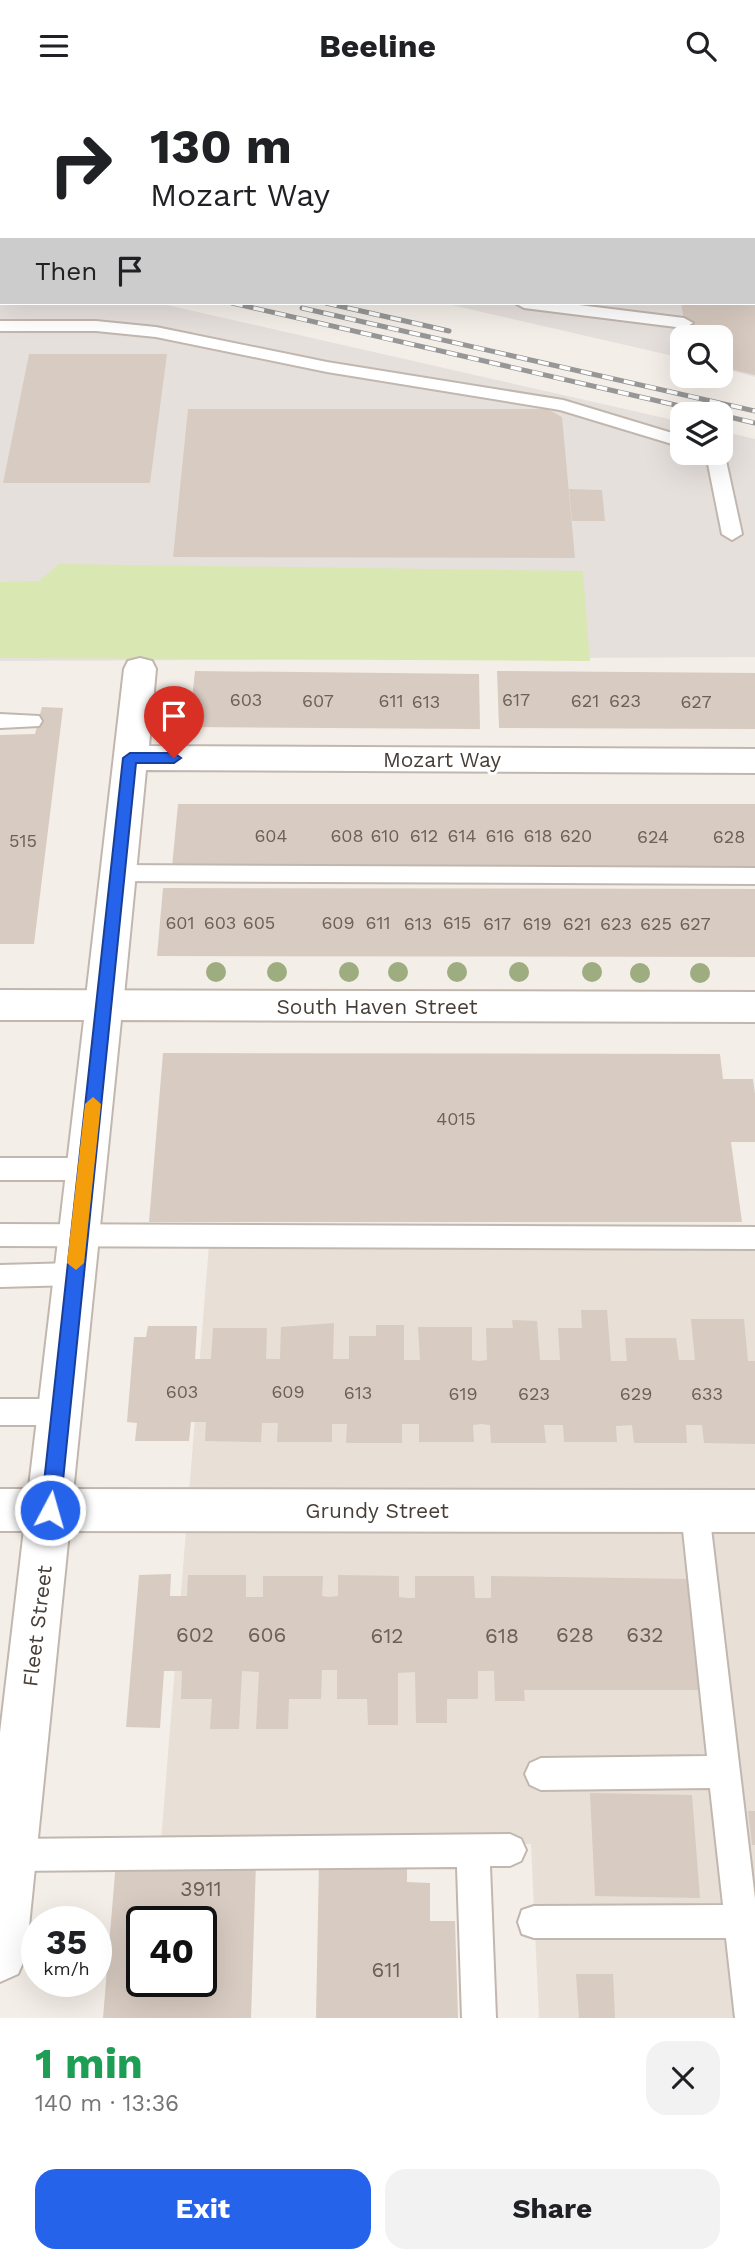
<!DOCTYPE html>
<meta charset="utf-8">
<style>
:root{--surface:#fff;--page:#f2f2f2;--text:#202124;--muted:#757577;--accent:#2563eb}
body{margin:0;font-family:"Work Sans",sans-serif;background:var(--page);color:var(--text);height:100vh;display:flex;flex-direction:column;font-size:26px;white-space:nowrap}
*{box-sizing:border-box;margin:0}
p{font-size:23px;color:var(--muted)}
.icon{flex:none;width:38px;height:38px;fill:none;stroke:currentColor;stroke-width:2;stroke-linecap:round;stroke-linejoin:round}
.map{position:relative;height:1927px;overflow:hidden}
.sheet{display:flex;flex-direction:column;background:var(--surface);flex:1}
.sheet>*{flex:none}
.top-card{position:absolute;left:0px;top:0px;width:756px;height:214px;box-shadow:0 7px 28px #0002;background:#fff;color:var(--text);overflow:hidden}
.controls{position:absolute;left:670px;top:234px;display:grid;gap:14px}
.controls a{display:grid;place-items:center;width:63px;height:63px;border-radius:14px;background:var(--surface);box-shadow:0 7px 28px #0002;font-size:35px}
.speed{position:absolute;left:21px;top:1815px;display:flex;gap:14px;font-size:35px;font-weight:700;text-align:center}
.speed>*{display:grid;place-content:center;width:91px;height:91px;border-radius:50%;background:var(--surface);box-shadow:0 7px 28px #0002;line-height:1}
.speed small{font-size:18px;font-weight:400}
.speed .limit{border:4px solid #111;border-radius:10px;background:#fff;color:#111}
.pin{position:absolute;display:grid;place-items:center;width:60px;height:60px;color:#fff;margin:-72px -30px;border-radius:50% 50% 50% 0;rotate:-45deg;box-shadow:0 0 7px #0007}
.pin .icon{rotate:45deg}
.me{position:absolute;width:77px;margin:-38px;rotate:6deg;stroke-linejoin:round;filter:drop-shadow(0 0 5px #0008)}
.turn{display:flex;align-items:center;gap:24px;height:147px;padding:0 35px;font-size:32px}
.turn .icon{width:91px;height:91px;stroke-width:2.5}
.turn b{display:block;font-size:49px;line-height:60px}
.then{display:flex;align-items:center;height:66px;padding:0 35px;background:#0003;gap:14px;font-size:26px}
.round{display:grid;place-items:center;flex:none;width:74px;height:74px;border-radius:21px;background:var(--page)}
.head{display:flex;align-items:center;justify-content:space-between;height:119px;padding:0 35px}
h1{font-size:42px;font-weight:700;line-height:52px;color:#1e9e55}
.cta{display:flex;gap:14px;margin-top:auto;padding:14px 35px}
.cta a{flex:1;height:80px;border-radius:21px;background:var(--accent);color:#fff;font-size:28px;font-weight:700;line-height:80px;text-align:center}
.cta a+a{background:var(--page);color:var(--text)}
header{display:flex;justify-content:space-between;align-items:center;height:91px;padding:0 35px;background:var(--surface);font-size:32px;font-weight:700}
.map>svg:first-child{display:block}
.residential{fill:#e8dfd7}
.industrial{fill:#e6e0dd}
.green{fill:#d9e7b2}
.building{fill:#d8cbc1;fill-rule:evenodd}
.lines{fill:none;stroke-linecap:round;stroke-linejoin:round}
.service-casing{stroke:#c2b7ae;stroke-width:4}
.minor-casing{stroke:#c2b7ae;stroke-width:4}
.tertiary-casing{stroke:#c2b7ae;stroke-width:4}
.service{fill:#fff;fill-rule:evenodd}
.minor{fill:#fff;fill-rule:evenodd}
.tertiary{fill:#fff;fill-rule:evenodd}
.rail-casing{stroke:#979797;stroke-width:5}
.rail{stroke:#fff;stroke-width:3.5;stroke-dasharray:11;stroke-linecap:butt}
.tree{fill:#9dad80}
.route{fill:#2563eb;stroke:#184099;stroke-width:2}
.slow{fill:#f59e0b}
.labels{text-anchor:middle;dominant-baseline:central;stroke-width:6;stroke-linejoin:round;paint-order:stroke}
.number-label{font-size:18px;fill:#6b615a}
.street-label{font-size:21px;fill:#473e37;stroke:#fff}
.near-number-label{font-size:21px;fill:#6b615a}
</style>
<header><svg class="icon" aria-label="menu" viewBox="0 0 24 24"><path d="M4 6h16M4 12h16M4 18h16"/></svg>Beeline<svg class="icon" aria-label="search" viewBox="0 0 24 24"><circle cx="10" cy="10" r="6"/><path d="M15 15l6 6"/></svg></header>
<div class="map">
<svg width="755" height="1927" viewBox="0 0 755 1927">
<rect width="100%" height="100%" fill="#f4eee8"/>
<polygon class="residential" points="755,1138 755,1927 539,1927 531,1753 161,1750 210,1141"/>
<g class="industrial">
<polygon points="0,0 755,0 755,286 721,277 721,247 682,247 682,267 443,212 754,212 754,2 2,2 2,111"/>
<polygon points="0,176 2,212 158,212 682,331 682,362 721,362 721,340 755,348 755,566 0,570"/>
</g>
<polygon class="green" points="59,473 583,480 590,570 0,567 0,491 39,490"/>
<g class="building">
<polygon points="681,212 755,212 755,284 721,276 721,247 687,247"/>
<polygon points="29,263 167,263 150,392 3,392"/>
<polygon points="188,318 547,318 562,326 575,467 173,466"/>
<polygon points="569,398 602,399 605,430 572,430"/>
<polygon points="195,580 479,583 480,638 189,636"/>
<polygon points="497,580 755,582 755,638 499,637"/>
<polygon points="42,616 63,617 34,853 0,853 0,644 35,643"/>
<polygon points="178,713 755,713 755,776 172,776"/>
<polygon points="163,797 755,798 755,866 157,865"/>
<polygon points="163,962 720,963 723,988 753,988 755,1003 755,1051 731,1051 742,1131 149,1131"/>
<polygon points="581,1219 607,1219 611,1270 627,1270 625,1247 676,1247 679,1269 695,1269 691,1228 744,1228 748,1270 755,1270 755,1353 704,1352 702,1334 686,1334 687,1352 634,1352 632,1334 616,1335 617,1351 564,1351 563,1334 544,1334 546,1352 491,1352 490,1334 481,1333 473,1334 474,1351 419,1351 419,1333 402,1333 402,1352 346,1352 347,1333 332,1333 332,1351 277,1351 278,1332 262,1332 261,1351 205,1350 206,1331 191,1331 189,1350 135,1350 137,1332 127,1331 134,1246 146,1246 148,1235 197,1235 195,1268 211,1268 213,1237 267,1237 266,1268 280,1268 281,1236 334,1232 333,1268 349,1268 349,1245 376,1245 376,1234 404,1234 404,1269 420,1269 418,1236 472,1236 472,1269 479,1270 487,1269 486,1237 513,1237 512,1229 537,1230 540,1269 560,1269 558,1237 582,1237"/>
<polygon points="171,1483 170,1505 187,1505 188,1484 246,1484 246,1506 263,1506 263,1485 323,1485 322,1505 328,1506 338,1505 338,1484 399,1485 399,1506 407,1507 415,1507 415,1485 474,1485 475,1507 491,1507 491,1485 692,1488 703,1599 524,1599 525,1610 495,1610 494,1580 478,1580 478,1608 447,1608 447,1632 416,1632 415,1581 398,1582 398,1634 368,1634 367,1608 337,1608 337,1579 322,1579 321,1608 289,1608 288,1638 256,1638 259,1581 242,1580 239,1638 210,1638 212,1608 181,1608 182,1580 164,1580 160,1637 126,1636 139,1484"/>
<polygon points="590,1702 692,1704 700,1807 595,1805"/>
<polygon points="748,1720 755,1720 755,1754 752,1754"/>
<path d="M116,1770L256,1771L251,1927H103ZM142,1830H201V1890H142Z"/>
<polygon points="319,1772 407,1773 407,1791 430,1792 430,1830 455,1830 458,1927 316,1927"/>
<polygon points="576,1883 613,1883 615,1927 579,1927"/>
</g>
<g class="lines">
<g class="service-casing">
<g id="service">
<polygon points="515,212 563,212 684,227 693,232 684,237 524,217"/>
<polygon points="0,230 96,230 156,236 327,271 563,309 682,345 682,356 560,319 327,281 156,246 96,240 0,240"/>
<polygon points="721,360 725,365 742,443 732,449 722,443 707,368 700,362"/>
<polygon points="0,623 39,625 42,630 39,635 0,637"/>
<polygon points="117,774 755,777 755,793 117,790 109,788 106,782 109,776"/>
<polygon points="0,1067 85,1067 94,1071 98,1078 94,1085 85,1089 0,1089"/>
<polygon points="0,1133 755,1136 755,1158 0,1155"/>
<polygon points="75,1172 84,1175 88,1183 84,1191 75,1194 0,1196 0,1174"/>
<polygon points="0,1308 61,1308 71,1312 75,1321 71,1330 61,1334 0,1334"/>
<polygon points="695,1407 705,1410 709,1420 755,1808 755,1927 735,1927 726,1847 534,1847 522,1843 518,1831 522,1819 534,1815 723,1814 710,1697 541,1699 530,1694 525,1683 530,1672 541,1667 707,1665 681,1420 685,1410"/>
<polygon points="510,1743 521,1748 526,1759 521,1770 510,1775 490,1775 496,1927 462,1927 457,1776 11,1780 0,1776 0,1752 11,1748"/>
</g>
</g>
<g class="minor-casing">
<g id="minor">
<polygon points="140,567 152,570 156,578 149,655 755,658 755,682 146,679 123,915 117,925 104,930 91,925 85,915 124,578 128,570"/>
<polygon points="0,1398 755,1399 755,1441 0,1440"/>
</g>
</g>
<g class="tertiary-casing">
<polygon id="tertiary" points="0,899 755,901 755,931 121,929 26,1865 18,1883 0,1891 0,1642 84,929 0,929"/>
</g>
<use href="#service" class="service"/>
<use href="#minor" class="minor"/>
<use href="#tertiary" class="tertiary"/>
<g class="rail-casing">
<g id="rail">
<polyline points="232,212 719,324"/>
<polyline points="326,212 449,240"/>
<polyline points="302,217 755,320"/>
<polyline points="721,324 755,332"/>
</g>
</g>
<use href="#rail" class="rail"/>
</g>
<g class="tree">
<circle cx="216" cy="881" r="10"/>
<circle cx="277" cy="881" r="10"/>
<circle cx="349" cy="881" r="10"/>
<circle cx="398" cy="881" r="10"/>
<circle cx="457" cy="881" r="10"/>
<circle cx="519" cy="881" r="10"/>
<circle cx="592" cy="881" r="10"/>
<circle cx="640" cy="882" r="10"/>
<circle cx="700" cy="882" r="10"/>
</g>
<polygon class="route" points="130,662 174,662 181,667 174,672 136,672 60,1419 57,1425 50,1427 44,1425 41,1419 123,667"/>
<polygon class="slow" points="93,1006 101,1013 84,1172 76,1179 67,1172 85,1013"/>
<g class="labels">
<g class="number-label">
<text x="246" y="608">603</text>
<text x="516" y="608">617</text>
<text x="318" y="609">607</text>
<text x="391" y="609">611</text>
<text x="585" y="609">621</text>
<text x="625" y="609">623</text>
<text x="426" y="610">613</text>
<text x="696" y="610">627</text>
<text x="271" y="744">604</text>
<text x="347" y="744">608</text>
<text x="385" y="744">610</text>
<text x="424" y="744">612</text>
<text x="462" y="744">614</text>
<text x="500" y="744">616</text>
<text x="538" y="744">618</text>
<text x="576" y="744">620</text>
<text x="653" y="745">624</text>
<text x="729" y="745">628</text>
<text x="23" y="749">515</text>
<text x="180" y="831">601</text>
<text x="220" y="831">603</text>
<text x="259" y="831">605</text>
<text x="338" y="831">609</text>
<text x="378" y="831">611</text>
<text x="457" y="831">615</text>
<text x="418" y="832">613</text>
<text x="497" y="832">617</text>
<text x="537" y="832">619</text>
<text x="577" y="832">621</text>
<text x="616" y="832">623</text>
<text x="656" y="832">625</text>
<text x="695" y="832">627</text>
<text x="456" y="1027">4015</text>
<text x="182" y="1300">603</text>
<text x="288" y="1300">609</text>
<text x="358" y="1301">613</text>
<text x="463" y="1302">619</text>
<text x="534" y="1302">623</text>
<text x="636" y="1302">629</text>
<text x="707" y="1302">633</text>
</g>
<g class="street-label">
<text x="442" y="668">Mozart Way</text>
<text x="377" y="915">South Haven Street</text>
<text x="377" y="1419">Grundy Street</text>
<text transform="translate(37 1535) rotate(-83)">Fleet Street</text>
</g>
<g class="near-number-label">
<text x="195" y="1543">602</text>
<text x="267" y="1543">606</text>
<text x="575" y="1543">628</text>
<text x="645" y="1543">632</text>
<text x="387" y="1544">612</text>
<text x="502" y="1544">618</text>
<text x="201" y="1797">3911</text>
<text x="386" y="1878">611</text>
</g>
</g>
</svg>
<div class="controls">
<a><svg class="icon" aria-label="search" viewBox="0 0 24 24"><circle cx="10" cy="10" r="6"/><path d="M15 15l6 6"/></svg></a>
<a><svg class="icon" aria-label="layers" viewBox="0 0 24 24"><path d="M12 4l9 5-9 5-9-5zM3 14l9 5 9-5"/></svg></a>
</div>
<div class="speed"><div>35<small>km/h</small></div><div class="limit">40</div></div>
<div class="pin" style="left:174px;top:667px;background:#d93025"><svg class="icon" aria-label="arrive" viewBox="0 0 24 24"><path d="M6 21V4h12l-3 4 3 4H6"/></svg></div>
<svg class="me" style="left:50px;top:1419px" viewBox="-20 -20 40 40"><circle r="17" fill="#2563eb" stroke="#fff" stroke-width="3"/><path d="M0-11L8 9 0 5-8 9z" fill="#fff"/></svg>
<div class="top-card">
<div class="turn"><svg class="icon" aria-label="right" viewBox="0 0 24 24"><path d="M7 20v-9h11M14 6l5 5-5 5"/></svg><div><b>130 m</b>Mozart Way</div></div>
<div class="then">Then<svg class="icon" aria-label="arrive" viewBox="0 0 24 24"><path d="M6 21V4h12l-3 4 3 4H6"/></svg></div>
</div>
</div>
<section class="sheet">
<div class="head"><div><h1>1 min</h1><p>140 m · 13:36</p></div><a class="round"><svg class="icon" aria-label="close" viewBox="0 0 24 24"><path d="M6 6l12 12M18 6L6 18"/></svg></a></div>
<div class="cta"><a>Exit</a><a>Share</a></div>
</section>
